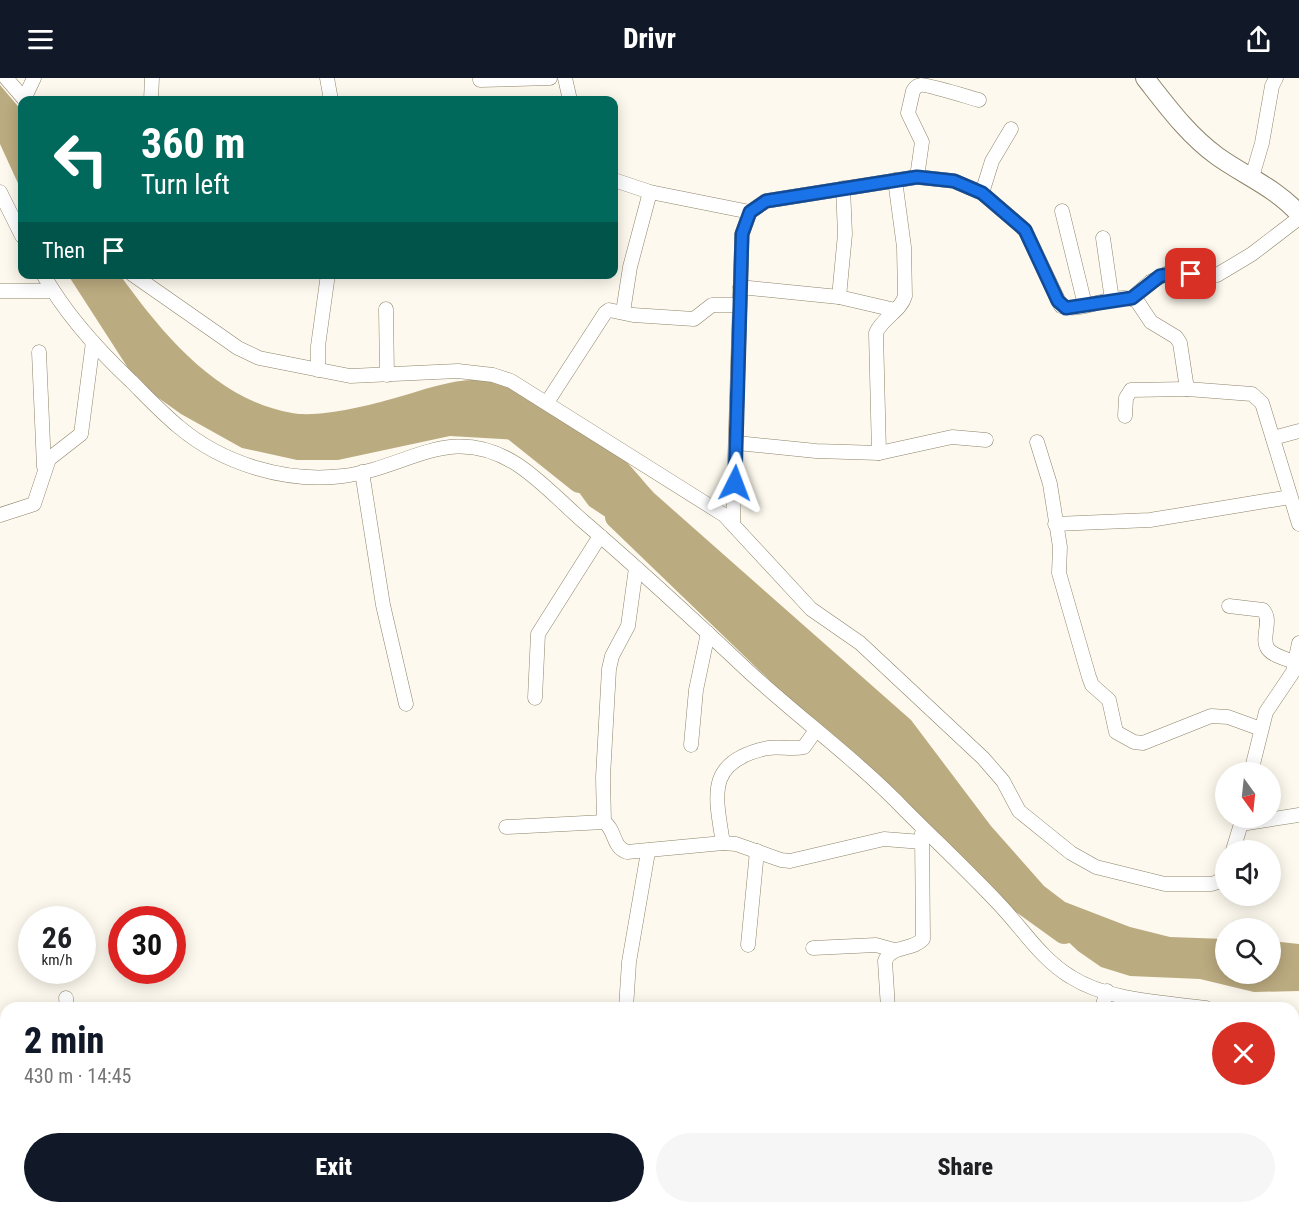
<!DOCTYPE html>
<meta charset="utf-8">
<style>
:root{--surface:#fff;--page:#f6f6f6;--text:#202124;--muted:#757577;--accent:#111827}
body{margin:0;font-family:"Roboto Condensed",sans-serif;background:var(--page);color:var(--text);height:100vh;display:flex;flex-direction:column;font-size:22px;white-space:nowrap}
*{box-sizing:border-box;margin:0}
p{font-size:20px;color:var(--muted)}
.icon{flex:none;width:33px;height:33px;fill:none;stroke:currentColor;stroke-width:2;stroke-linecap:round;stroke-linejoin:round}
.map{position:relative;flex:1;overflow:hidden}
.side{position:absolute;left:0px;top:924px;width:1299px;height:212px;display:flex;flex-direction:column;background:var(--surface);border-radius:18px 18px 0 0;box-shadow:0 3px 15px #0003}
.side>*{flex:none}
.hud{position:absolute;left:18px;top:18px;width:600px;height:183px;border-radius:12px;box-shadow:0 3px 15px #0003;background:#00695c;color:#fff;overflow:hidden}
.needle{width:39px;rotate:165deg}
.buttons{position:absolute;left:1215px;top:684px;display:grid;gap:12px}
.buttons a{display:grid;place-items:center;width:66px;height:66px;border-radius:50%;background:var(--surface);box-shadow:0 3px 15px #0003;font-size:30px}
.speed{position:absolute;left:18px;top:828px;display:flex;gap:12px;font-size:30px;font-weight:700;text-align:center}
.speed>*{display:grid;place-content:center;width:78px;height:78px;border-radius:50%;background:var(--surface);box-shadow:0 3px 15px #0003;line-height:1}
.speed small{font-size:15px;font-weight:400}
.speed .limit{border:9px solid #d22;background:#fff;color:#111}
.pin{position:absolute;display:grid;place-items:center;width:51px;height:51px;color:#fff;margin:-26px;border-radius:12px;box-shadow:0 3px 9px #0006}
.me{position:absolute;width:66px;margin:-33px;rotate:3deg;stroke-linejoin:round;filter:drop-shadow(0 0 4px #0008)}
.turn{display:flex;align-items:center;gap:21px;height:126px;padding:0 24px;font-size:27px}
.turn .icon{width:78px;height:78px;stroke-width:2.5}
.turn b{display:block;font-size:42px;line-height:51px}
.then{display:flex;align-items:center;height:57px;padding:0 24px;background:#0003;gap:12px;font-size:22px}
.round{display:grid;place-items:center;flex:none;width:63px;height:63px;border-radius:32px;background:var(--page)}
.overview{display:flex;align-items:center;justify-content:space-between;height:102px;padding:0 24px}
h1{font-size:36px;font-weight:800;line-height:45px;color:var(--accent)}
.button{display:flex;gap:12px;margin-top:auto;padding:12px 24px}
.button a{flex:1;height:69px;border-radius:36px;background:var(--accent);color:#fff;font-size:24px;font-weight:800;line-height:69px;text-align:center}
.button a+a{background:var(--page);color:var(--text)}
header{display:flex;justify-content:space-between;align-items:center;height:78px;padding:0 24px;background:var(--accent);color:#fff;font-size:27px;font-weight:800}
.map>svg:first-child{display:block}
.water{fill:#bbab80}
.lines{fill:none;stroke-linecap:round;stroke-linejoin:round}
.river{stroke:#bbab80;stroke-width:22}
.minor-casing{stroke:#8d846a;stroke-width:15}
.tertiary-casing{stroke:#8d846a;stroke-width:20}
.secondary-casing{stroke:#8d846a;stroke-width:21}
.minor{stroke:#fff;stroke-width:14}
.tertiary{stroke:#fff;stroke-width:18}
.secondary{stroke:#fff;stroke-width:20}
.route-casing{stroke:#114b97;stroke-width:15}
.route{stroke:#1a73e8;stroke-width:10}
</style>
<header><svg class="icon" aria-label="menu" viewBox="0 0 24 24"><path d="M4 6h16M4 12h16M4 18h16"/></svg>Drivr<svg class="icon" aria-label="share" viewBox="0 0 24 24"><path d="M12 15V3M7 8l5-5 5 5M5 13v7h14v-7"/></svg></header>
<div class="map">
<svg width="1299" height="1135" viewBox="0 0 1299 1135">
<rect width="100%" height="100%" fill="#fdf9ee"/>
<g class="water">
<polygon points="0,7 22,33 22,114 0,66"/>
<path d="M68,197H120C162,255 216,322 292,335C318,340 368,328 395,320C428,311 466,295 501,305C526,312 595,358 617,375C631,387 642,402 654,415L911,642L991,748L1044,808L1065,824L1130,849L1170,859L1225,861L1226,896H1270L1271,863L1299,866V913L1254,914L1200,901L1130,898L1101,889L1078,873L648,467L589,428L547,371L520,362L450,358L338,382H297L242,370L181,336L146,311L128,290Z"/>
</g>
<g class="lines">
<g class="river">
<polyline points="509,348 579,404"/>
<polyline points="616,439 1000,809 1064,855"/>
</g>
<g class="minor-casing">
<g id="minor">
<polyline points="6,0 25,22"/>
<polyline points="327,0 331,22"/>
<polyline points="565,0 570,22"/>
<polyline points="480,2 550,0"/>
<polyline points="24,21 34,0"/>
<polyline points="151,22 152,0"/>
<path d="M917,99L922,64L908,35L913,13C916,9 916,8 921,7C926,6 968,19 979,22"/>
<polyline points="1252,99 1262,65 1272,8 1276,0"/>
<polyline points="614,102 650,114 750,134"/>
<polyline points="0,114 22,158"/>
<polyline points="982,115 992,83 1011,51"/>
<polyline points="1062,133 1085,227"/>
<polyline points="1103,160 1112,222"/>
<path d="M43,196C66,237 97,271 131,303C147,319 162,335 179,349C223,386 286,405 343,398C409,390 451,343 518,387C542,403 562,425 584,444C640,492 694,542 747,592C799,640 857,682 906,733C937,764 969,794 999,826C1023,851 1041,881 1071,899C1109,923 1162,924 1206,930"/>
<polyline points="132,196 238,270 259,280 350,298 458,293 493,297 511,303 724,437 811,531 860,565 983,680 1003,703 1019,733 1071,775 1096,789 1165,806 1211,806 1218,804 1226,795"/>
<polyline points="740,209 839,219 895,232"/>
<polyline points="0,213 52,213"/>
<polyline points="839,219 845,156 843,110"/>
<polyline points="1132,220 1150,204 1168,195 1217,197 1252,176 1299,140"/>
<polyline points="386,231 387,297"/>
<polyline points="623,234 630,189 650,114"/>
<polyline points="39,274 44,389"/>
<polyline points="318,292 318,268 328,196"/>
<polyline points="548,323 605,235 609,232 633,237 694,241 712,227 739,227"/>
<polyline points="1125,338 1126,320 1131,312 1187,311"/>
<polyline points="1273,360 1299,353"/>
<polyline points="1037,364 1050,406 1060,469 1059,495 1089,599 1092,607 1109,622 1116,654 1134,664 1143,665 1211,638 1228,639 1261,651"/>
<polyline points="737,365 816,373 879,375 952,359 986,362"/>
<path d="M879,375L876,255C882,240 901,233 905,218L904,169L895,102"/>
<polyline points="362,394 383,527 406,626"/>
<polyline points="0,437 34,426 49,381 81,356 93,264"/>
<path d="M733,445L742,156L750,134L766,123L917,99L954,103L982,115L1025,152L1061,228C1085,236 1114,212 1137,223L1151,244L1176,259L1180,265L1187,311L1252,316L1262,325L1266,338L1299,446"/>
<polyline points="1055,446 1150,442 1290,419"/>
<path d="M1229,528L1263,532C1273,543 1260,560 1268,571C1273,578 1288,581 1295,585"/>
<polyline points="535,620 538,556 600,458"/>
<polyline points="691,667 696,612 708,555"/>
<polyline points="1251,694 1266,634 1293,594 1299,565"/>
<polyline points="604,744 603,699 609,591 612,578 628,548 636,490"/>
<path d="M506,749L604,744C616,752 612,769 627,774L723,765L736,766L781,782L790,783L884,761L922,764"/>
<path d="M723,765C715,716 706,683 768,670C780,668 792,672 804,669L816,652"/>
<polyline points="1233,772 1241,746 1299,737"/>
<polyline points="748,867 757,773"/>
<polyline points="813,870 876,867 894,872"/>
<polyline points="66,920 67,930"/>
<polyline points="626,930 629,884 648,774"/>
<path d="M888,930L885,883C891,867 912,873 923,861L922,755"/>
<polyline points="1102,930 1107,913"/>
<polyline points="1293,976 1299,983"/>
<polyline points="0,980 6,980"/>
<polyline points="1293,1076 1299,1081"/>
<polyline points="0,1122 6,1123"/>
<polyline points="381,1130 383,1135"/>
<polyline points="827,1130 830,1135"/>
<polyline points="1288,1131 1290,1135"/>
<polyline points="61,1135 61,1130"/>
<polyline points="215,1135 241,1130"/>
<polyline points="335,1135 335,1130"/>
<polyline points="884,1135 884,1130"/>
<polyline points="988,1135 989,1130"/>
</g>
</g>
<g class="tertiary-casing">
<path id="tertiary" d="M1145,0C1167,28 1188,57 1217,78C1245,98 1276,110 1299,136"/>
</g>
<g class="secondary-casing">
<g id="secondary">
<polyline points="1293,992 1299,987"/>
<polyline points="1121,1135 1127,1130"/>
</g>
</g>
<use href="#minor" class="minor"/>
<use href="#tertiary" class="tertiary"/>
<use href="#secondary" class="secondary"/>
</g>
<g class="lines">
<g class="route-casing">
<polyline id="route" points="735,405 742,156 750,134 766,123 917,99 954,103 982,115 1025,152 1058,223 1066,230 1132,220 1160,198 1177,195 1191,196"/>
</g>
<use href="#route" class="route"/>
</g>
</svg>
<div class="buttons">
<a><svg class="needle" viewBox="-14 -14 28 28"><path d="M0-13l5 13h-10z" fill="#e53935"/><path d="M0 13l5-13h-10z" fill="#757577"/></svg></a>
<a><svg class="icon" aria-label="sound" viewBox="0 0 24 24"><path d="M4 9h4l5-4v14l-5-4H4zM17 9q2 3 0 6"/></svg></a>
<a><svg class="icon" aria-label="search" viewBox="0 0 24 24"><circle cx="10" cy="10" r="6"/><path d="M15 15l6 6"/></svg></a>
</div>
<div class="speed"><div>26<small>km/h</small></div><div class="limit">30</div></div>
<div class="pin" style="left:1191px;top:196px;background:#d93025"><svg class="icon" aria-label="arrive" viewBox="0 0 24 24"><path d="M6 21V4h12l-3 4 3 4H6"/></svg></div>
<svg class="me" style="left:735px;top:405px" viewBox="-20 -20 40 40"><path d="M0-17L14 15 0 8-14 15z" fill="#1a73e8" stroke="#fff" stroke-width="4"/></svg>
<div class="hud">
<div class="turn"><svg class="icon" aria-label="left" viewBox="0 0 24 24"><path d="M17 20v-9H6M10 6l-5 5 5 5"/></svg><div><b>360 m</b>Turn left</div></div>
<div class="then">Then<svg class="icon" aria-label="arrive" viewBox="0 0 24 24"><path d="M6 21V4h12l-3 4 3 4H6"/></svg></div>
</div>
<section class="side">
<div class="overview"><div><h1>2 min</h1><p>430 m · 14:45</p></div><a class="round" style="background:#d93025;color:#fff"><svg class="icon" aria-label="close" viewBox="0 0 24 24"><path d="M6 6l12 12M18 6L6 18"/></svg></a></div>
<div class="button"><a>Exit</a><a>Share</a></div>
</section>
</div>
